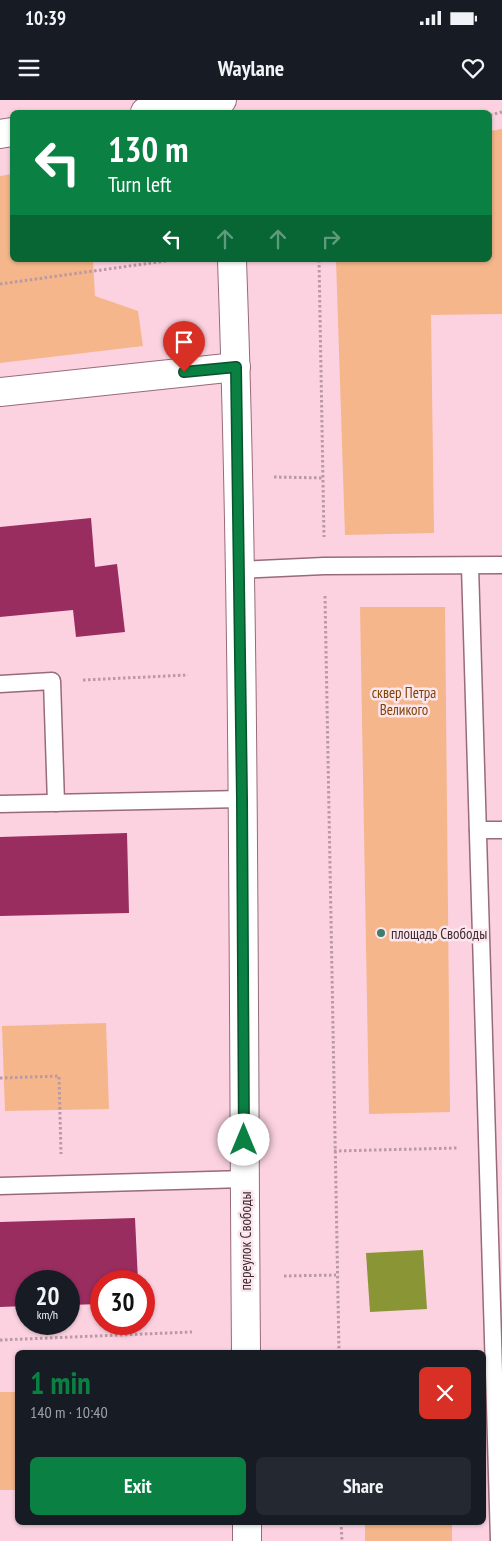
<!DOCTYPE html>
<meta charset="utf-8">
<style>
:root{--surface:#171b24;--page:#242831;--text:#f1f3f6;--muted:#9ea1a6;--accent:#0b8043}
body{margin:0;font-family:"PT Sans Narrow",sans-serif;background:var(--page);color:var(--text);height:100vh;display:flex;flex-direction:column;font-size:19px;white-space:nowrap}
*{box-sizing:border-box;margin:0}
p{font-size:16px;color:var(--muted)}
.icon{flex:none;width:28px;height:28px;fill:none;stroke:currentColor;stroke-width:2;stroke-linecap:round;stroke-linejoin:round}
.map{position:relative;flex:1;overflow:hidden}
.details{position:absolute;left:15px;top:1250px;width:471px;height:175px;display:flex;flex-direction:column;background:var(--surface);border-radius:8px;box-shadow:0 1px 4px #0004}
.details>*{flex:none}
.guide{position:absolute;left:10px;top:10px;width:482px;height:152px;border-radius:8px;box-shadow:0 1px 4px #0004;background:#0b8043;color:#fff;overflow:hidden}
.speed{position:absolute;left:15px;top:1170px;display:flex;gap:10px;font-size:25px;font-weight:700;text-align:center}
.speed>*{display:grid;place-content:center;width:65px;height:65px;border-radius:50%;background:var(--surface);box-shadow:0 1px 4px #0004;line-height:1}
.speed small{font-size:12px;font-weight:400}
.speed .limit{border:8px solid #d22;background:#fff;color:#111}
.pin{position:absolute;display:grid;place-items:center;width:42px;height:42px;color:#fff;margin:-51px -21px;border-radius:50% 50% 50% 0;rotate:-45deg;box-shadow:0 0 5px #0007}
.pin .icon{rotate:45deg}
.me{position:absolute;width:55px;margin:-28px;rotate:0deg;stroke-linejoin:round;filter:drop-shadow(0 0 4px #0008)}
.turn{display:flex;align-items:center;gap:18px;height:105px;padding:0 15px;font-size:22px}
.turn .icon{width:65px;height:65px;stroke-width:2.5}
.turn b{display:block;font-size:35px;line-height:42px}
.lanes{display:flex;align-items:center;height:48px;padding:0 15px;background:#0003;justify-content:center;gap:25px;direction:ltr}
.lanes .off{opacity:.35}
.round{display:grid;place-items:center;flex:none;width:52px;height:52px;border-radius:8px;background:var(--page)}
.headline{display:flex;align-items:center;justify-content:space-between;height:85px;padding:0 15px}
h1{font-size:30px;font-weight:800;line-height:38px;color:var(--accent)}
.primary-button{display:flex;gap:10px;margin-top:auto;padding:10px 15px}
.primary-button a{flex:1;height:58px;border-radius:8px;background:var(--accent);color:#fff;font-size:20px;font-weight:800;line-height:58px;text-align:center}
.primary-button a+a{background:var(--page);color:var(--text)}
.status{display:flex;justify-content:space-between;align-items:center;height:35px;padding:0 25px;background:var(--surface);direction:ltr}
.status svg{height:14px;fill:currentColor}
header{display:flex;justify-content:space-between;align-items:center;height:65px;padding:0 15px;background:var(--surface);font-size:22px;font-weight:800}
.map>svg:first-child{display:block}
.green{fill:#f5b68b}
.water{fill:#8a9535}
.building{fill:#992d60}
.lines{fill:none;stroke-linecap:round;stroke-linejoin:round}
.service-casing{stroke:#986a7b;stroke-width:19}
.minor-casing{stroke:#986a7b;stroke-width:30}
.trunk-casing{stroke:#986a7b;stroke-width:30}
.path{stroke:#ba98a4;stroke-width:3;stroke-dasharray:2.5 2.5;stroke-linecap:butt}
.service{stroke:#fff;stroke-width:16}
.minor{stroke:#fff;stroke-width:28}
.trunk{stroke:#fff;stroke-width:28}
.route-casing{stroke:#07532c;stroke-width:12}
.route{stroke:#0b8043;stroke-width:9}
.poi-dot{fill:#3d7e6e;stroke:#fce6ed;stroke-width:2}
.labels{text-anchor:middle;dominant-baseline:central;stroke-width:5;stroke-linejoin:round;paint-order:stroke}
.park-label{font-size:15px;fill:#814104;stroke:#fce6ed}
.poi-label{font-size:15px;fill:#3f2b32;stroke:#fce6ed;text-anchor:start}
.street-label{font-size:15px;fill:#3f2b32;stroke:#fce6ed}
</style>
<div class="status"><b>10:39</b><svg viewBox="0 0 49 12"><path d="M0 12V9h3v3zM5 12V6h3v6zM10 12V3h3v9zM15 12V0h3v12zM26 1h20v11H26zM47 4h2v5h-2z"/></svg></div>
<header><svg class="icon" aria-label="menu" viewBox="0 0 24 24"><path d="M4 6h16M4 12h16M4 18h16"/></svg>Waylane<svg class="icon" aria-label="heart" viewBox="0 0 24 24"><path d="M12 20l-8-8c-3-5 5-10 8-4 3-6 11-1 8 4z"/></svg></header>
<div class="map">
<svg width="502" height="1441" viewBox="0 0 502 1441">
<rect width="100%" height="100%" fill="#fcd2e1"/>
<g class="green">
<polygon points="502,29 502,214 431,215 434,433 345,435 336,160 490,160 490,31"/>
<polygon points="12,74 12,160 93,160 95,196 138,211 143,246 0,263 0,76"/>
<polygon points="360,507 445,507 450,1012 369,1014"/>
<polygon points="106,923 109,1009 5,1011 2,926"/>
<rect x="0" y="1292" width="17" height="98"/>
<rect x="365" y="1423" width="87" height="18"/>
</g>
<polygon class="water" points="423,1150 427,1209 370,1212 366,1153"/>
<g class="building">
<polygon points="91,418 95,467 117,464 125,532 76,537 73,510 0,517 0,427"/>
<polygon points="127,733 129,813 0,816 0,737"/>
<polygon points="135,1118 138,1181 101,1181 101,1204 69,1205 69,1181 26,1181 26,1206 0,1207 0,1122"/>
</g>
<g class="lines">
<g class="service-casing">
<g id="service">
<polyline points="470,466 499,1441"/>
<polyline points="240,470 324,466 502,465"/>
<polyline points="0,584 52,581 56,703"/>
<polyline points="0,704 242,699"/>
<polyline points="478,730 502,730"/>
<polyline points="0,1086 245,1079"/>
</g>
</g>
<g class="minor-casing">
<g id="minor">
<path d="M232,160C245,524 243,888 246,1252"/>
<polyline points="0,292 236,267"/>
<polyline points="247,1422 247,1441"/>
</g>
</g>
<g class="trunk-casing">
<g id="trunk">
<polyline points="145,12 222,0"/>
<polyline points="0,34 12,32"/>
</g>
</g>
<g class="path">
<polyline points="490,15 502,12"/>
<polyline points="319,160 324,437"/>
<polyline points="0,184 173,160"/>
<polyline points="274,377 323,378"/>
<polyline points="325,496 339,1252"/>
<polyline points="83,580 188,575"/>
<polyline points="0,978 59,976 61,1054"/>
<polyline points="334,1051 458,1048"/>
<polyline points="284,1176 336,1175"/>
<polyline points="0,1240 192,1232"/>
<polyline points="341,1422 342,1441"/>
</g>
<use href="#service" class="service"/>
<use href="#minor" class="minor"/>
<use href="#trunk" class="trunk"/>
</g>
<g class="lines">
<g class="route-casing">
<polyline id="route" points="184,272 236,267 242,699 244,1040"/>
</g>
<use href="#route" class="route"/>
</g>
<circle class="poi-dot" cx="381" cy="833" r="5"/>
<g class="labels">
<g class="park-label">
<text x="404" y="592">сквер Петра<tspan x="404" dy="17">Великого</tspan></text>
</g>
<g class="poi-label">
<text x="391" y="833">площадь Свободы</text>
</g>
<g class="street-label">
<text transform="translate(245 1141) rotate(-90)">переулок Свободы</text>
</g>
</g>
</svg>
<div class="speed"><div>20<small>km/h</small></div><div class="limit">30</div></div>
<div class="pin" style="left:184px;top:272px;background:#d93025"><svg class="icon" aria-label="arrive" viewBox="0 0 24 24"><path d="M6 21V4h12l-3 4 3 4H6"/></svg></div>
<svg class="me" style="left:244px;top:1040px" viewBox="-20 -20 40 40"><circle r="19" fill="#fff"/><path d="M0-13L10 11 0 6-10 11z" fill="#0b8043"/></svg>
<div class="guide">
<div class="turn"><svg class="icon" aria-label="left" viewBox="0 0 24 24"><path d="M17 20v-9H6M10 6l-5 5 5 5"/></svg><div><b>130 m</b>Turn left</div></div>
<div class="lanes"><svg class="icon" aria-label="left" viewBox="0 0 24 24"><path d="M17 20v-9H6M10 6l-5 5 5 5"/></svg><svg class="icon off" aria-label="ahead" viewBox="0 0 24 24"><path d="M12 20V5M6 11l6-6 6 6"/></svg><svg class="icon off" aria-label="ahead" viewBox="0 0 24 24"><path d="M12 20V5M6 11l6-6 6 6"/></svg><svg class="icon off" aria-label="right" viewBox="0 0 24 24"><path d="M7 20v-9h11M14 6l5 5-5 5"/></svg></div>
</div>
<section class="details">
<div class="headline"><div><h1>1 min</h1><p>140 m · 10:40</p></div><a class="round" style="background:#d93025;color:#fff"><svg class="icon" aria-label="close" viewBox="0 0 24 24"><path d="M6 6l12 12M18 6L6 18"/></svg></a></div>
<div class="primary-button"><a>Exit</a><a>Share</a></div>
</section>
</div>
